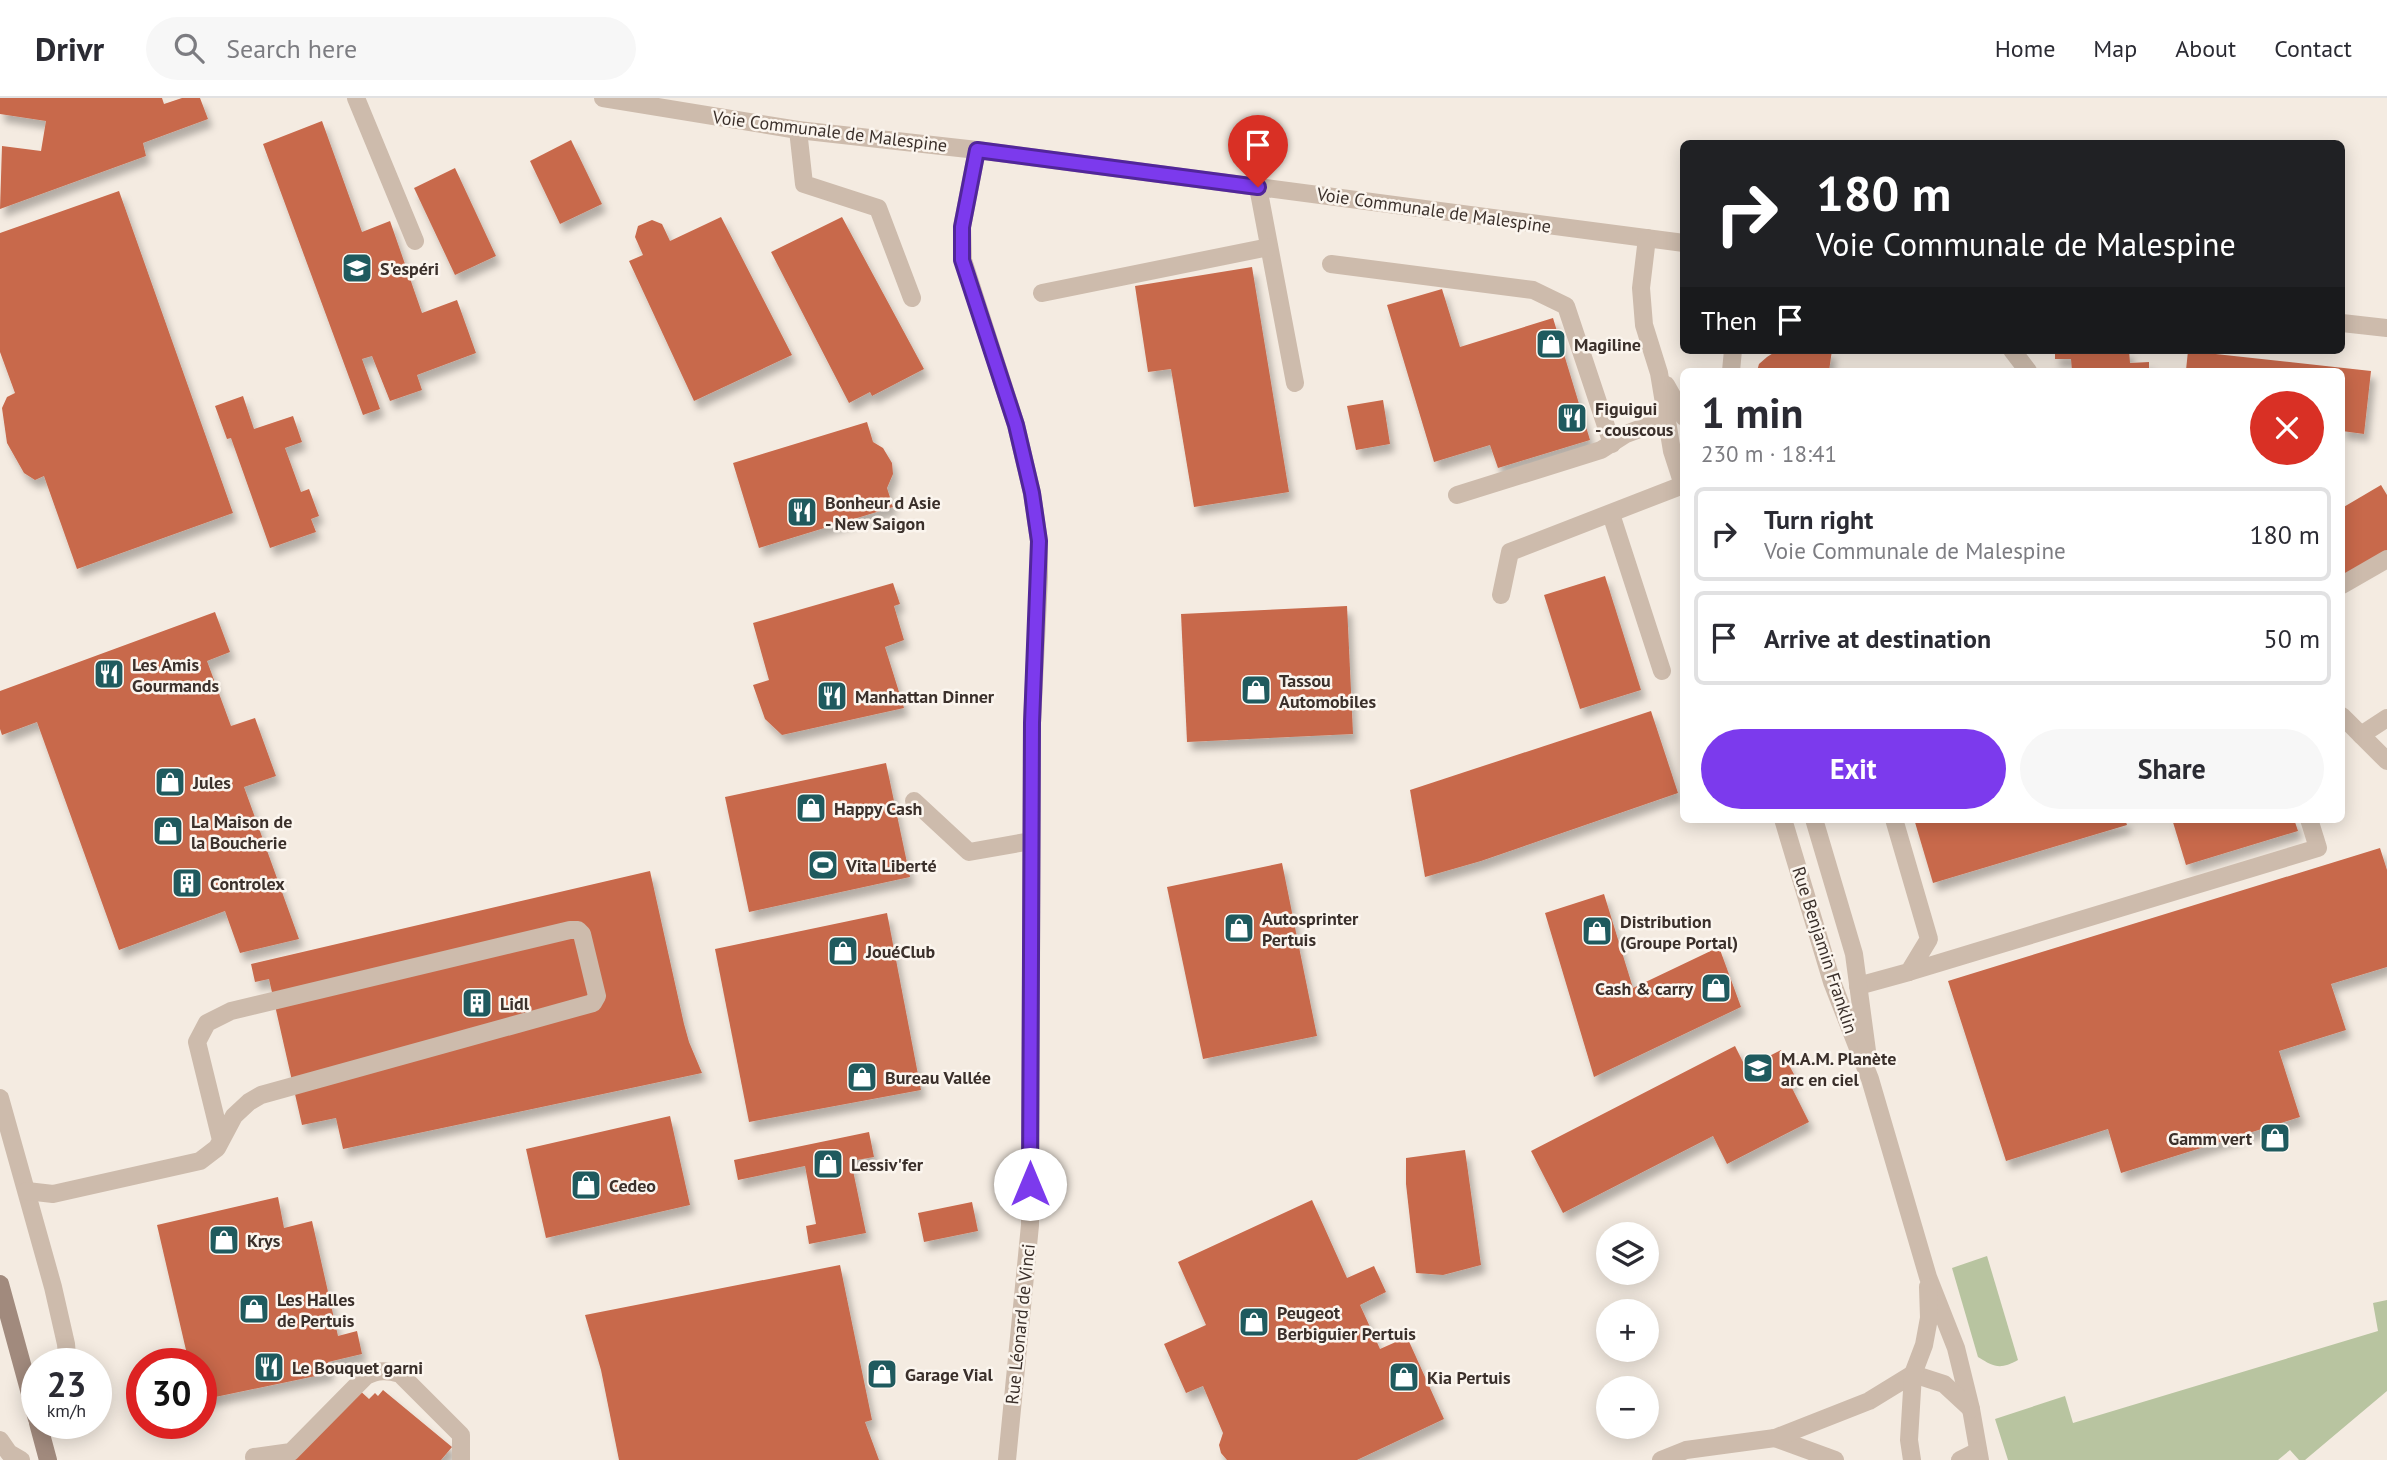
<!DOCTYPE html>
<meta charset="utf-8">
<style>
:root{--surface:#fff;--page:#f7f7f7;--text:#2b2b33;--muted:#7c7c81;--line:#e1e1e2;--accent:#7c3aed}
body{margin:0;font-family:"PT Sans",sans-serif;background:var(--page);color:var(--text);height:100vh;display:flex;flex-direction:column;font-size:26px;white-space:nowrap}
*{box-sizing:border-box;margin:0}
p{font-size:23px;color:var(--muted)}
.icon{flex:none;width:38px;height:38px;fill:none;stroke:currentColor;stroke-width:2;stroke-linecap:round;stroke-linejoin:round}
.map{position:relative;flex:1;overflow:hidden}
.details{position:absolute;left:1680px;top:270px;width:665px;height:455px;display:flex;flex-direction:column;background:var(--surface);border-radius:10px;box-shadow:0 4px 18px #0003}
.details>*{flex:none}
.top-card{position:absolute;left:1680px;top:42px;width:665px;height:214px;border-radius:10px;box-shadow:0 4px 18px #0003;background:#202124;color:#fff;overflow:hidden}
.tools{position:absolute;left:1596px;top:1124px;display:grid;gap:14px}
.tools a{display:grid;place-items:center;width:63px;height:63px;border-radius:50%;background:var(--surface);box-shadow:0 4px 18px #0003;font-size:35px}
.speed{position:absolute;left:21px;top:1250px;display:flex;gap:14px;font-size:35px;font-weight:700;text-align:center}
.speed>*{display:grid;place-content:center;width:91px;height:91px;border-radius:50%;background:var(--surface);box-shadow:0 4px 18px #0003;line-height:1}
.speed small{font-size:18px;font-weight:400}
.speed .limit{border:10px solid #d22;background:#fff;color:#111}
.pin{position:absolute;display:grid;place-items:center;width:60px;height:60px;color:#fff;margin:-72px -30px;border-radius:50% 50% 50% 0;rotate:-45deg;box-shadow:0 0 7px #0007}
.pin .icon{rotate:45deg}
.me{position:absolute;width:77px;margin:-38px;rotate:0deg;stroke-linejoin:round;filter:drop-shadow(0 0 5px #0008)}
.turn{display:flex;align-items:center;gap:24px;height:147px;padding:0 21px;font-size:32px}
.turn .icon{width:91px;height:91px;stroke-width:2.5}
.turn b{display:block;font-size:49px;line-height:60px}
.then{display:flex;align-items:center;height:66px;padding:0 21px;background:#0003;gap:14px;font-size:26px}
.round{display:grid;place-items:center;flex:none;width:74px;height:74px;border-radius:37px;background:var(--page)}
.summary{display:flex;align-items:center;justify-content:space-between;height:119px;padding:0 21px}
h1{font-size:42px;font-weight:800;line-height:52px}
.primary-button{display:flex;gap:14px;margin-top:auto;padding:14px 21px}
.primary-button a{flex:1;height:80px;border-radius:42px;background:var(--accent);color:#fff;font-size:28px;font-weight:800;line-height:80px;text-align:center}
.primary-button a+a{background:var(--page);color:var(--text)}
ul{padding:0;list-style:none}
li{display:flex;align-items:center;gap:21px;height:94px;margin:0 14px 10px;padding:0 7px;border:4px solid var(--line);border-radius:10px}
li div{flex:1}
li b{display:block;font-size:26px}
li em{font-style:normal}
header{display:flex;align-items:center;gap:42px;box-sizing:border-box;height:98px;padding:0 35px;background:var(--surface);border-bottom:2px solid var(--line)}
header strong{font-size:33px}
nav{display:flex;gap:38px;margin-inline-start:auto;font-size:24px}
.search{width:490px;height:63px;background:var(--page);display:flex;align-items:center;gap:18px;box-sizing:border-box;padding:0 24px;border-radius:38px;color:var(--muted);font-size:26px}
.map>svg:first-child{display:block}
.green{fill:#b8c4a0}
.building{fill:#c8694b;filter:url(#shadow)}
.lines{fill:none;stroke-linecap:round;stroke-linejoin:round}
.service{stroke:#cdbbac;stroke-width:18}
.minor{stroke:#cdbbac;stroke-width:18}
.secondary{stroke:#a18a7d;stroke-width:18}
.route-casing{stroke:#51269a;stroke-width:18}
.route{stroke:#7c3aed;stroke-width:12}
.labels{text-anchor:middle;dominant-baseline:central;stroke-width:5;stroke-linejoin:round;paint-order:stroke}
.street-label{font-size:18px;fill:#3b302b;stroke:#fbf5ee}
.poi-label{font-size:18px;font-weight:bold;fill:#3b302b;stroke:#fbf5ee;text-anchor:start}
</style>
<header>
<strong>Drivr</strong>
<div class="search"><svg class="icon" aria-label="search" viewBox="0 0 24 24"><circle cx="10" cy="10" r="6"/><path d="M15 15l6 6"/></svg>Search here</div>
<nav><a>Home</a><a>Map</a><a>About</a><a>Contact</a></nav>
</header>
<div class="map">
<svg width="2387" height="1362" viewBox="0 0 2387 1362">
<defs>
<filter id="shadow"><feDropShadow dx="4.5" dy="8" stdDeviation="3.5" flood-color="#0004"/></filter>
</defs>
<rect width="100%" height="100%" fill="#f4ebe1"/>
<g class="green">
<path d="M1987,1158L2018,1262C2000,1272 1994,1269 1978,1259L1952,1170Z"/>
<polygon points="2387,1202 2387,1293 2305,1362 2299,1362 2290,1352 2278,1362 2008,1362 1995,1321 2065,1298 2073,1325 2378,1233 2373,1205"/>
</g>
<g class="building">
<polygon points="0,0 162,0 164,6 182,0 200,0 208,21 143,45 146,58 0,111 2,48 41,53 46,23 0,16"/>
<polygon points="322,23 362,134 390,123 422,215 457,202 476,255 417,277 422,292 390,303 372,258 362,261 380,311 363,317 263,46"/>
<polygon points="571,42 602,106 560,126 530,63"/>
<polygon points="455,70 496,158 455,177 414,90"/>
<polygon points="119,93 233,415 77,471 44,378 35,382 24,375 7,345 2,310 7,299 15,295 0,254 0,135"/>
<polygon points="721,119 792,257 694,303 629,163 643,157 635,139 638,128 652,122 662,126 670,143"/>
<polygon points="842,119 924,271 872,298 870,294 849,305 771,154"/>
<polygon points="1252,169 1289,394 1194,409 1171,271 1148,274 1135,188"/>
<polygon points="1442,191 1460,249 1553,220 1590,342 1498,370 1490,347 1434,364 1387,207"/>
<polygon points="1778,252 1832,252 1829,273 1757,273 1759,266 1767,259"/>
<polygon points="2055,252 2129,252 2130,265 2149,264 2149,273 2072,273 2071,261 2055,261"/>
<polygon points="2188,253 2371,273 2364,336 2342,333 2342,273 2186,272"/>
<polygon points="243,298 254,331 293,318 302,344 285,350 301,394 309,391 319,418 311,421 316,434 270,450 231,340 227,341 215,308"/>
<polygon points="1383,302 1390,346 1356,352 1347,308"/>
<polygon points="867,324 873,344 883,350 892,365 893,376 887,390 893,409 759,450 733,365"/>
<polygon points="2381,387 2387,397 2387,453 2342,480 2342,410"/>
<polygon points="1605,478 1641,592 1580,611 1544,497"/>
<polygon points="893,485 900,506 894,508 904,542 885,549 904,610 782,637 765,621 753,587 769,582 753,525"/>
<polygon points="1347,508 1353,636 1187,644 1181,516"/>
<polygon points="215,514 230,554 207,563 231,628 255,620 276,678 244,689 299,841 240,855 225,813 119,852 37,624 2,637 0,631 0,593"/>
<polygon points="1651,613 1678,695 1481,763 1425,779 1410,692"/>
<polygon points="886,665 910,779 749,814 725,699"/>
<polygon points="1914,721 2125,721 2127,727 1933,785"/>
<polygon points="2172,721 2294,721 2298,733 2186,767"/>
<polygon points="2380,750 2387,772 2387,869 2331,886 2346,932 2279,953 2300,1019 2121,1075 2108,1031 2006,1063 1948,883"/>
<polygon points="1282,765 1317,938 1203,961 1167,789"/>
<polygon points="650,773 684,926 689,944 702,975 343,1051 336,1020 302,1027 269,881 255,884 251,866"/>
<polygon points="1604,796 1633,890 1719,849 1741,909 1594,979 1545,815"/>
<polygon points="887,815 921,992 749,1024 715,851"/>
<polygon points="1735,948 1746,970 1781,952 1796,980 1789,984 1809,1024 1727,1066 1713,1038 1563,1115 1531,1053"/>
<polygon points="670,1018 690,1107 546,1140 526,1051"/>
<polygon points="869,1034 874,1059 851,1063 866,1135 809,1146 806,1128 816,1126 805,1068 738,1082 734,1062"/>
<polygon points="1465,1052 1481,1167 1443,1177 1416,1175 1406,1086 1406,1060"/>
<polygon points="278,1099 284,1130 312,1123 338,1238 357,1233 362,1256 328,1264 330,1275 201,1302 201,1265 189,1265 157,1127"/>
<polygon points="1312,1102 1347,1180 1374,1168 1386,1194 1360,1207 1380,1251 1407,1239 1444,1321 1357,1362 1227,1362 1221,1355 1219,1347 1223,1335 1203,1288 1186,1295 1164,1246 1206,1227 1178,1164"/>
<polygon points="972,1104 978,1133 924,1144 918,1115"/>
<polygon points="840,1167 872,1322 865,1324 879,1362 619,1362 601,1272 585,1217"/>
<polygon points="357,1290 369,1301 375,1295 378,1298 383,1292 452,1349 441,1362 293,1362"/>
</g>
<g class="lines">
<g class="service">
<polyline points="356,0 415,143"/>
<polyline points="798,32 804,86 878,110 912,200"/>
<polyline points="1258,89 1295,285"/>
<polyline points="1331,166 1533,192 1566,208 1612,346"/>
<polyline points="1042,195 1269,149"/>
<polyline points="1731,273 1733,252"/>
<polyline points="1457,397 1601,352 1626,336 1666,321"/>
<polyline points="1611,416 1662,573"/>
<polyline points="2342,487 2387,461"/>
<polyline points="1501,497 1510,454 1683,387"/>
<polyline points="2361,637 2387,620"/>
<polyline points="914,703 969,754 1031,743"/>
<polyline points="1909,874 2318,750 2309,721"/>
<polyline points="1858,888 1909,874 1929,841 1894,721"/>
<polyline points="0,1000 53,1189 66,1246 67,1257 63,1265"/>
<polyline points="27,1093 53,1096 200,1063 217,1050 234,1018 249,1004 261,997 593,905 597,898 582,836 578,832 570,832 231,913 207,925 197,944 221,1042"/>
<polyline points="0,1342 9,1355 21,1362"/>
<path d="M254,1359L291,1354L366,1278C378,1272 387,1272 400,1276L461,1337V1362"/>
</g>
<g class="minor">
<polyline points="603,0 798,32 977,52 1684,145"/>
<polyline points="977,52 962,129 963,162 1016,327 1032,395 1039,443 1039,479 1032,625 1030,1127 1007,1362"/>
<polyline points="1647,140 1641,190 1644,227 1659,275 1672,353 1684,390"/>
<polyline points="2342,225 2387,230"/>
<polyline points="2012,252 2028,273"/>
<polyline points="1666,287 1684,319"/>
<polyline points="2342,618 2387,663"/>
<polyline points="1783,721 1832,884 1870,981 1928,1179 1956,1250 1971,1311 1980,1362"/>
<polyline points="1814,721 1854,856 1867,953"/>
<polyline points="1775,1340 1835,1362"/>
<polyline points="1661,1362 1686,1352 1775,1340 1869,1303 1913,1276 1944,1286 1971,1311"/>
<polyline points="1912,1362 1909,1342 1913,1276 1924,1247 1929,1220 1928,1189"/>
<polyline points="1960,1362 1978,1353"/>
</g>
<g class="secondary">
<polyline points="0,1186 37,1321"/>
<polyline points="38,1325 48,1362"/>
</g>
</g>
<g class="lines">
<g class="route-casing">
<polyline id="route" points="1030,1086 1032,625 1039,443 1032,395 1016,327 962,162 962,129 977,52 1258,89"/>
</g>
<use href="#route" class="route"/>
</g>
<defs>
<g id="school-square" transform="scale(1.575)"><rect x="-9" y="-9" width="18" height="18" rx="4" fill="#1f5a5e" stroke="#fbf5ee"/><path d="M0-5L7-2L0 1L-7-2ZM-4 1L0 2.5L4 1V4Q0 6-4 4Z" fill="#fff"/></g>
<g id="shop-square" transform="scale(1.575)"><rect x="-9" y="-9" width="18" height="18" rx="4" fill="#1f5a5e" stroke="#fbf5ee"/><path d="M-5-2.5h2.3a2.7 3.5 0 0 1 5.4 0H5L5.5 6h-11ZM-1.5-2.5h3a1.5 2.3 0 0 0-3 0Z" fill="#fff"/></g>
<g id="restaurant-square" transform="scale(1.575)"><rect x="-9" y="-9" width="18" height="18" rx="4" fill="#1f5a5e" stroke="#fbf5ee"/><path d="M-5-6h1v4h1v-4h1v4h1v-4h1v5L-1.5 .5V6h-2V.5L-5-1ZM5-6V6H3V1.5H1.5Q1.5-4 5-6Z" fill="#fff"/></g>
<g id="stadium-square" transform="scale(1.575)"><rect x="-9" y="-9" width="18" height="18" rx="4" fill="#1f5a5e" stroke="#fbf5ee"/><path d="M0-5a6.5 5 0 1 0 0 10a6.5 5 0 1 0 0-10ZM-3.5-1.8h7v3.6h-7Z" fill="#fff"/></g>
<g id="building-square" transform="scale(1.575)"><rect x="-9" y="-9" width="18" height="18" rx="4" fill="#1f5a5e" stroke="#fbf5ee"/><path d="M-4-6H4V6H1V3H-1V6H-4ZM-2.5-4.3h1.7v1.8h-1.7ZM.8-4.3h1.7v1.8H.8ZM-2.5-1h1.7V.8h-1.7ZM.8-1h1.7V.8H.8Z" fill="#fff"/></g>
</defs>
<g fill-rule="evenodd">
<use href="#school-square" x="357" y="170"/>
<use href="#shop-square" x="1551" y="246"/>
<use href="#restaurant-square" x="1572" y="320"/>
<use href="#restaurant-square" x="802" y="414"/>
<use href="#restaurant-square" x="109" y="576"/>
<use href="#shop-square" x="1256" y="592"/>
<use href="#restaurant-square" x="832" y="598"/>
<use href="#shop-square" x="170" y="684"/>
<use href="#shop-square" x="811" y="710"/>
<use href="#shop-square" x="168" y="733"/>
<use href="#stadium-square" x="823" y="767"/>
<use href="#building-square" x="187" y="785"/>
<use href="#shop-square" x="1239" y="830"/>
<use href="#shop-square" x="1597" y="833"/>
<use href="#shop-square" x="843" y="853"/>
<use href="#shop-square" x="1716" y="890"/>
<use href="#building-square" x="477" y="905"/>
<use href="#school-square" x="1758" y="970"/>
<use href="#shop-square" x="862" y="979"/>
<use href="#shop-square" x="2275" y="1040"/>
<use href="#shop-square" x="828" y="1066"/>
<use href="#shop-square" x="586" y="1087"/>
<use href="#shop-square" x="224" y="1142"/>
<use href="#shop-square" x="254" y="1211"/>
<use href="#shop-square" x="1254" y="1224"/>
<use href="#restaurant-square" x="269" y="1269"/>
<use href="#shop-square" x="882" y="1276"/>
<use href="#shop-square" x="1404" y="1279"/>
</g>
<g class="labels">
<g class="street-label">
<text transform="translate(830 33) rotate(7)">Voie Communale de Malespine</text>
<text transform="translate(1434 112) rotate(8)">Voie Communale de Malespine</text>
<text transform="translate(1825 852) rotate(72)">Rue Benjamin Franklin</text>
<text transform="translate(1020 1226) rotate(-84)">Rue Léonard de Vinci</text>
</g>
<g class="poi-label">
<text x="380" y="170">S'espéri</text>
<text x="1574" y="246">Magiline</text>
<text x="1595" y="310">Figuigui<tspan x="1595" dy="21">- couscous</tspan></text>
<text x="825" y="404">Bonheur d Asie<tspan x="825" dy="21">- New Saigon</tspan></text>
<text x="132" y="566">Les Amis<tspan x="132" dy="21">Gourmands</tspan></text>
<text x="1279" y="582">Tassou<tspan x="1279" dy="21">Automobiles</tspan></text>
<text x="855" y="598">Manhattan Dinner</text>
<text x="193" y="684">Jules</text>
<text x="834" y="710">Happy Cash</text>
<text x="191" y="723">La Maison de<tspan x="191" dy="21">la Boucherie</tspan></text>
<text x="846" y="767">Vita Liberté</text>
<text x="210" y="785">Controlex</text>
<text x="1262" y="820">Autosprinter<tspan x="1262" dy="21">Pertuis</tspan></text>
<text x="1620" y="823">Distribution<tspan x="1620" dy="21">(Groupe Portal)</tspan></text>
<text x="866" y="853">JouéClub</text>
<text x="1693" y="890" text-anchor="end">Cash &amp; carry</text>
<text x="500" y="905">Lidl</text>
<text x="1781" y="960">M.A.M. Planète<tspan x="1781" dy="21">arc en ciel</tspan></text>
<text x="885" y="979">Bureau Vallée</text>
<text x="2252" y="1040" text-anchor="end">Gamm vert</text>
<text x="851" y="1066">Lessiv'fer</text>
<text x="609" y="1087">Cedeo</text>
<text x="247" y="1142">Krys</text>
<text x="277" y="1201">Les Halles<tspan x="277" dy="21">de Pertuis</tspan></text>
<text x="1277" y="1214">Peugeot<tspan x="1277" dy="21">Berbiguier Pertuis</tspan></text>
<text x="292" y="1269">Le Bouquet garni</text>
<text x="905" y="1276">Garage Vial</text>
<text x="1427" y="1279">Kia Pertuis</text>
</g>
</g>
</svg>
<div class="tools">
<a><svg class="icon" aria-label="layers" viewBox="0 0 24 24"><path d="M12 4l9 5-9 5-9-5zM3 14l9 5 9-5"/></svg></a>
<a>+</a>
<a>−</a>
</div>
<div class="speed"><div>23<small>km/h</small></div><div class="limit">30</div></div>
<div class="pin" style="left:1258px;top:89px;background:#d93025"><svg class="icon" aria-label="arrive" viewBox="0 0 24 24"><path d="M6 21V4h12l-3 4 3 4H6"/></svg></div>
<svg class="me" style="left:1030px;top:1086px" viewBox="-20 -20 40 40"><circle r="19" fill="#fff"/><path d="M0-13L10 11 0 6-10 11z" fill="#7c3aed"/></svg>
<div class="top-card">
<div class="turn"><svg class="icon" aria-label="right" viewBox="0 0 24 24"><path d="M7 20v-9h11M14 6l5 5-5 5"/></svg><div><b>180 m</b>Voie Communale de Malespine</div></div>
<div class="then">Then<svg class="icon" aria-label="arrive" viewBox="0 0 24 24"><path d="M6 21V4h12l-3 4 3 4H6"/></svg></div>
</div>
<section class="details">
<div class="summary"><div><h1>1 min</h1><p>230 m · 18:41</p></div><a class="round" style="background:#d93025;color:#fff"><svg class="icon" aria-label="close" viewBox="0 0 24 24"><path d="M6 6l12 12M18 6L6 18"/></svg></a></div>
<ul>
<li><svg class="icon" aria-label="right" viewBox="0 0 24 24"><path d="M7 20v-9h11M14 6l5 5-5 5"/></svg><div><b>Turn right</b><p>Voie Communale de Malespine</p></div><em>180 m</em></li>
<li><svg class="icon" aria-label="arrive" viewBox="0 0 24 24"><path d="M6 21V4h12l-3 4 3 4H6"/></svg><div><b>Arrive at destination</b></div><em>50 m</em></li>
</ul>
<div class="primary-button"><a>Exit</a><a>Share</a></div>
</section>
</div>
